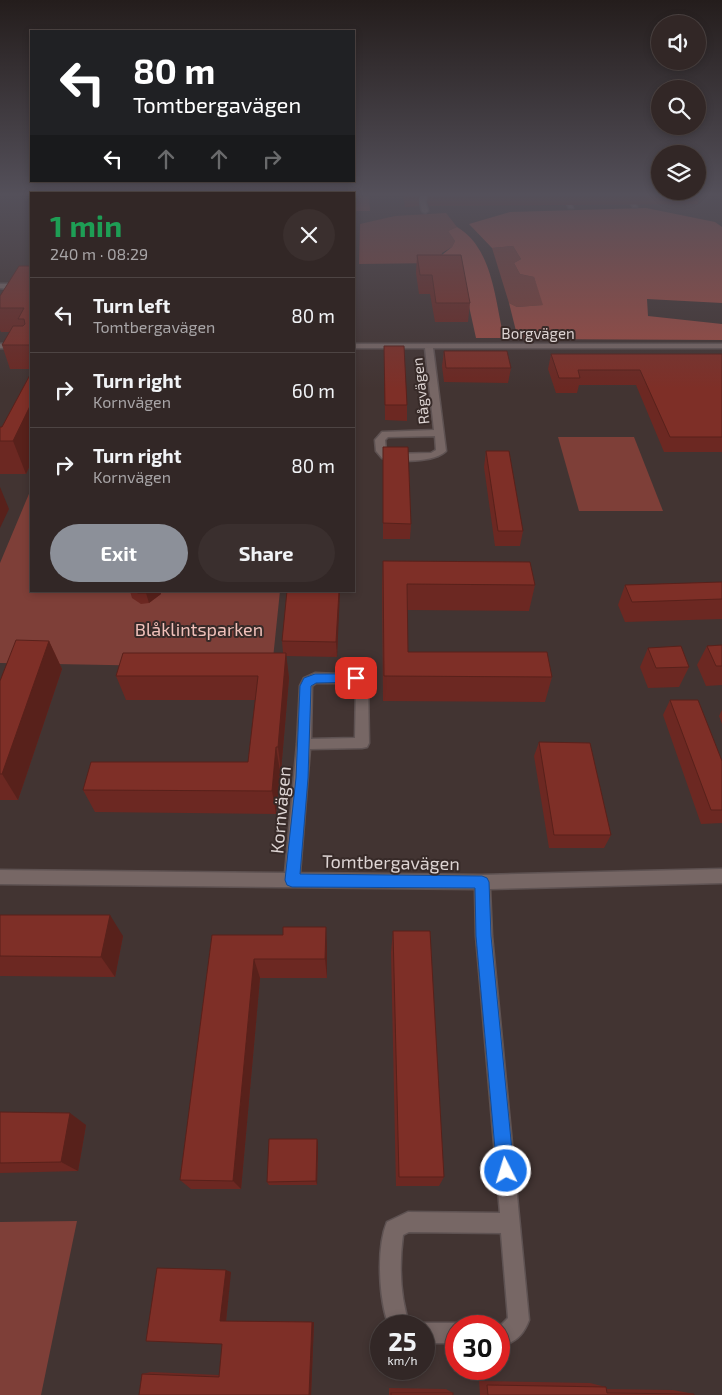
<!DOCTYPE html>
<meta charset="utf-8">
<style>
:root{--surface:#322726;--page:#3a2f2e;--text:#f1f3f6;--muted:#a8a5a7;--line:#4d4443;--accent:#8c9099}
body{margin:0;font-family:"Exo 2",sans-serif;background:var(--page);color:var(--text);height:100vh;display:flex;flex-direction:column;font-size:19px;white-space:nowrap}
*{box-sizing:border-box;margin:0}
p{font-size:16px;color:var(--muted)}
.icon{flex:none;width:28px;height:28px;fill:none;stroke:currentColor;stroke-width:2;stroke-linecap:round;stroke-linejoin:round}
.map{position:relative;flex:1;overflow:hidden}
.panel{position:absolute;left:30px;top:192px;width:325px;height:400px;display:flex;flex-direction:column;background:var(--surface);border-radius:0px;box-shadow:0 2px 8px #0003,0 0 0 1px var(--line)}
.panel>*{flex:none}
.top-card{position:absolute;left:30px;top:30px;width:325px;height:152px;border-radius:0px;box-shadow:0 2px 8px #0003,0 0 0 1px var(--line);background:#202124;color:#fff;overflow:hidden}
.tools{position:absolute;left:651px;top:15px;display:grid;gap:10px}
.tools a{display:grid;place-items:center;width:55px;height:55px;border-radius:50%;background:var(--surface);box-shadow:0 2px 8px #0003,0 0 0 1px var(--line);font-size:25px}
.speed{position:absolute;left:370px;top:1315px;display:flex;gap:10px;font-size:25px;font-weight:700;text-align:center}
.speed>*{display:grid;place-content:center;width:65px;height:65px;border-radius:50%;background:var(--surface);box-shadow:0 2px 8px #0003,0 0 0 1px var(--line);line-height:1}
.speed small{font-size:12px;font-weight:400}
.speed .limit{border:8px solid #d22;background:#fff;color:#111}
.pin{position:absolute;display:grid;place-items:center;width:42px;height:42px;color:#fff;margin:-21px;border-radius:10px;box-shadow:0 2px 8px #0006}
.me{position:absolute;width:55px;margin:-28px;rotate:355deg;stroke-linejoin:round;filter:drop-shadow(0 0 4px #0008)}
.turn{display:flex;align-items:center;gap:18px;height:105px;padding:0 20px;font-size:22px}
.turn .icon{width:65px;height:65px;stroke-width:2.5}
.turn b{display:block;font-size:35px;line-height:42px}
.lanes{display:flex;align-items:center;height:48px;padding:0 20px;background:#0003;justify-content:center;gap:25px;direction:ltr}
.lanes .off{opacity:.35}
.round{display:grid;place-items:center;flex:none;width:52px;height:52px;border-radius:26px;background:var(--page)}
.summary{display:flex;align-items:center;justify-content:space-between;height:85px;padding:0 20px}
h1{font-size:30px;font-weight:700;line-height:38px;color:#1e9e55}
.button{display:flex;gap:10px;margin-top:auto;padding:10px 20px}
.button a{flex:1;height:58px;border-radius:30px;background:var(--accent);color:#fff;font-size:20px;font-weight:700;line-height:58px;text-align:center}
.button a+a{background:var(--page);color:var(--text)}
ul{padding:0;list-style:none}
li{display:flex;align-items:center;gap:15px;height:75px;padding:0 20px;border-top:1px solid var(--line)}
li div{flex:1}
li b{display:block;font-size:19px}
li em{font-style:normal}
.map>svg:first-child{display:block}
.green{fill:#7e3f38}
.forest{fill:#9e4b42}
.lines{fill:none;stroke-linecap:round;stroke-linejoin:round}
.minor-casing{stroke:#5e5252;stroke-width:3}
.minor{fill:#776765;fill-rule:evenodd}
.wall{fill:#6c2822}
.shaded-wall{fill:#58211b}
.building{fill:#7e2f27;stroke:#58211b}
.route{fill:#1a73e8;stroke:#114b97}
.labels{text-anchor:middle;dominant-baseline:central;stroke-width:4;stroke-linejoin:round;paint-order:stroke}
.far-street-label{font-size:15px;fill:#ddd4d3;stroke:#372a28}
.park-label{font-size:18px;fill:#f1c1ba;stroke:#372a28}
.street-label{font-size:18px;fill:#ddd4d3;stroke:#372a28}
</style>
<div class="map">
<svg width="722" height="1395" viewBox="0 0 722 1395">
<rect width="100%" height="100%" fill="#423432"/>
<g class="green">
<polygon points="354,194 369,194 370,211 354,211"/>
<polygon points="446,213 457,227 448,231 455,241 452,247 442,253 440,263 359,264 360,224 395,216"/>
<polygon points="513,246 521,259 514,263 520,274 534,277 544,305 517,307 509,303 492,248"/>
<polygon points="558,437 634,437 663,511 579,511"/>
<polygon points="31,489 31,591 280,591 272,668 0,663 0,563"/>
<polygon points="77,1221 41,1395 0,1395 0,1222"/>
</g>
<g class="forest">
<polygon points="646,208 715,222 722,227 722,303 647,299 648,316 722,324 722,340 518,339 509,303 517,307 543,305 534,277 520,274 514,263 521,259 513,246 492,248 469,224 510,212"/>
<path d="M457,227C493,248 495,301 504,338H476L461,270L438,258L452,247L455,241L448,231Z"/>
</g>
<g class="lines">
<g class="minor-casing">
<g id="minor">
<polygon points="418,194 424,194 425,196 443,196 446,198 443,200 425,200 428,211 425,213 422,211"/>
<polygon points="561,194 567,194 573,208 569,208"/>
<polygon points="625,194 631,194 637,207 633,207"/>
<polygon points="0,284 11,284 18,288 3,313 0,313 0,305 10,289 0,288"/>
<rect x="0" y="344" width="31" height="4"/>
<path d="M354,344H722V348H433L446,451C434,463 397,462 382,458L376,451L375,440L382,432L434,430L425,348H354ZM435,436L436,450L431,453L391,454L386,451L385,440L388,437Z"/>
<path d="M315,673L360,675L368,686L369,743L367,747L362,748L310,749L300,873L482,875L722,869V883L490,889L492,936L529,1320C524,1334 515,1344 499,1345V1326H495L502,1324L508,1318L501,1233L409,1232L403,1235C399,1265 400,1298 410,1326H389C379,1301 376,1248 387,1222L408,1212L500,1213L476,936L475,889L0,884V870L285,873L297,744L300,686L304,678ZM316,683H353L356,687L355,738L311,739L312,686Z"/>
<polygon points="424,1323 456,1323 464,1326 456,1326 456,1343 424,1343 424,1326 416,1326"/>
</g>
</g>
<use href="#minor" class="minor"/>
</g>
<g class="wall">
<polygon points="403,194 419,194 419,206 405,207"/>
<polygon points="425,194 700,194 700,195 698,204 429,206 427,202 428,194"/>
<polygon points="417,255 470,303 468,322 435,322 430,294 419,294 416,273"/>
<polygon points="31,266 31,369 10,369 2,345 10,332 1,332 0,330 0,296"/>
<polygon points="384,346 407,405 407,421 385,420"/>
<polygon points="444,351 511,368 508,383 444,382 442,366"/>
<polygon points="551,354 722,354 722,452 664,452 636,385 579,385 577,393 556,393 548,369"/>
<polygon points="31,373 31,463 26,474 0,474 0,427 2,427"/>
<polygon points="383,447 411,524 410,539 383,539"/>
<polygon points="486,451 523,531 520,546 495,546 484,467"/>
<polygon points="383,561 535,585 529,611 407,610 408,652 552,677 545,702 383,701 382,587"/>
<polygon points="722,582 722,619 625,622 618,605 625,585"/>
<polygon points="130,591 161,591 161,594 149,603 141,604 132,598"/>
<polygon points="339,591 337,657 286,656 289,678 281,771 280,771 276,814 95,812 83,790 248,762 255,700 126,700 116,676 283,653 282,641"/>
<polygon points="49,641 62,669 18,800 0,800 0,681"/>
<polygon points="722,645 722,685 706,686 697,665 707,646"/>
<polygon points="648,648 689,667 679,687 648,688 640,667"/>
<polygon points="670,700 722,761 722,823 701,824 663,715"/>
<polygon points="722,710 722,724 719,716"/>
<polygon points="539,742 611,835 604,848 549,848 534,756"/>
<polygon points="0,915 123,936 115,977 0,976"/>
<polygon points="393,931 444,1177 439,1186 396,1186 391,952"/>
<polygon points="212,935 327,947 327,978 260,978 241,1189 191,1189 180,1180"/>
<polygon points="0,1112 86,1125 78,1171 0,1173"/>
<polygon points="318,1143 317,1185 269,1185 267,1182"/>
<polygon points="231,1272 226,1321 314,1322 311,1395 142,1374 151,1372 219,1375"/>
<polygon points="479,1381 590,1383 606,1387 606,1389 673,1390 694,1394 694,1395 480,1395"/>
<polygon points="389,1388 446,1389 453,1393 453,1395 389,1395"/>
</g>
<g class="shaded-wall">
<polygon points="31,404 31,463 26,474 13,441"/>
<polygon points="0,487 9,509 0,528"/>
<polygon points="148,591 161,591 161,594 149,603 146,593"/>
<polygon points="339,591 340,592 337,657 336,642"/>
<polygon points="49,641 62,669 18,800 2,774"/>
<polygon points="286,653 289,678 281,771 278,747"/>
<polygon points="276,747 280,771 276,814 272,791"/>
<polygon points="110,915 123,936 115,977 101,957"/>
<polygon points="326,927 327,947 327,978 325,959"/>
<polygon points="254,959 260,978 241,1189 233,1181"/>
<polygon points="70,1113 86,1125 78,1171 61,1162"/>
<polygon points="317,1139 318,1143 317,1185 316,1181"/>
<polygon points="226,1270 231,1272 226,1321 220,1321"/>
<polygon points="312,1322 314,1322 311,1395 309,1395"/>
</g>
<g class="building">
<polygon points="405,194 419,194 419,198 406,198"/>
<polygon points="428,194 700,194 700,195 429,198"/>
<polygon points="417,255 461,255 470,303 436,303 432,275 420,275"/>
<polygon points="19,266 31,266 31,345 2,345 13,326 23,326 25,324 24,319 18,319 24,308 0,308 0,296"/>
<polygon points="384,346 404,346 407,405 385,405"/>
<polygon points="444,351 507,351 511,368 446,368"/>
<polygon points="551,354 722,354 722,437 670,437 640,370 578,370 580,378 559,378"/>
<polygon points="31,373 31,404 13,441 0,441 0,427 2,427"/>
<polygon points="383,447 408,447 411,524 383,523"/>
<polygon points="486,451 509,451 523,531 498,531"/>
<polygon points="383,561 530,562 535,585 407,584 408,652 547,652 552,677 384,676"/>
<polygon points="722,582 722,599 632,602 625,585"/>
<polygon points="135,591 148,591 146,593 138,593"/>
<polygon points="287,591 339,591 336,642 282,641"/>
<polygon points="16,640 49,641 2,774 0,774 0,681"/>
<polygon points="722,645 722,666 716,666 707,646"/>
<polygon points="681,646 689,667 656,668 648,648"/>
<polygon points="123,653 286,653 278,747 276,747 272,791 83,790 91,762 248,762 258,676 116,676"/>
<polygon points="670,700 698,700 722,761 722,810 711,810"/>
<polygon points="539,742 590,743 611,835 554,835"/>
<polygon points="0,915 110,915 101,957 0,956"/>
<polygon points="283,927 326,927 325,959 254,959 233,1181 180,1180 212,935 283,935"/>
<polygon points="393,931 430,931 444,1177 399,1177"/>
<polygon points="0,1112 70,1113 61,1162 0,1163"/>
<polygon points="269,1139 317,1139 316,1181 267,1182"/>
<polygon points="157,1268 226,1270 220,1321 312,1322 309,1395 139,1395 142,1374 219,1377 222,1344 146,1341"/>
<polygon points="487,1385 606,1387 607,1393 694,1394 694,1395 488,1395"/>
<rect x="391" y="1393" width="62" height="2"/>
</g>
<linearGradient id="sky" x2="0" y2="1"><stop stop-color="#241d1c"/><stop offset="0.5" stop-color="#54505a"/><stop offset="1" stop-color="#54505a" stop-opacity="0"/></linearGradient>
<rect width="722" height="389" fill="url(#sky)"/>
<polygon class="route" points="315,674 356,674 361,678 356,682 316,683 311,686 308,778 300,874 482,876 487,878 489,882 491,936 514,1171 512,1177 506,1179 500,1177 497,1171 476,936 475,888 292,887 287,885 285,880 296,778 300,686 304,678"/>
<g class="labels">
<g class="far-street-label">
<text x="538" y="333">Borgvägen</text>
<text transform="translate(420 391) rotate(-96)">Rågvägen</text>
</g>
<g class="park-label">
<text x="199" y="629">Blåklintsparken</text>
</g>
<g class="street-label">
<text transform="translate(280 810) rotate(-85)">Kornvägen</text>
<text transform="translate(391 862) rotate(1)">Tomtbergavägen</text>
</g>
</g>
</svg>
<div class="tools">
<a><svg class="icon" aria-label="sound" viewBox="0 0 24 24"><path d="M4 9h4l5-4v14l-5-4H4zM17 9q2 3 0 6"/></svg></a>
<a><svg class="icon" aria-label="search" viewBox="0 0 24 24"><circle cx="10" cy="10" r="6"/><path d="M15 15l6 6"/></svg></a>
<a><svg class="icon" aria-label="layers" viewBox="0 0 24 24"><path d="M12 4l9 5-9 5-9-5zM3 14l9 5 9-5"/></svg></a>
</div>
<div class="speed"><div>25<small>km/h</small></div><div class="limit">30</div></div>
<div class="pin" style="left:356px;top:678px;background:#d93025"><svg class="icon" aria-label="arrive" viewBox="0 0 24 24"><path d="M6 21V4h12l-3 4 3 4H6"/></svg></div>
<svg class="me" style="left:506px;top:1171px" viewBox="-20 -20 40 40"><circle r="17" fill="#1a73e8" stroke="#fff" stroke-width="3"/><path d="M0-11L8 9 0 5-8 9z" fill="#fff"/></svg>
<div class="top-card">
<div class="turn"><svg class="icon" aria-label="left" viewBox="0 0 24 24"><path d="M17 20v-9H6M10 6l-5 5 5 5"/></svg><div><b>80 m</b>Tomtbergavägen</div></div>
<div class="lanes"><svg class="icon" aria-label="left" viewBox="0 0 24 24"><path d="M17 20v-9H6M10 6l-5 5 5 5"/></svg><svg class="icon off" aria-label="ahead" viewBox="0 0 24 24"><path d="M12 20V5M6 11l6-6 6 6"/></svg><svg class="icon off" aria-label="ahead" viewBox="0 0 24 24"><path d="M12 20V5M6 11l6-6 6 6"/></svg><svg class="icon off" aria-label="right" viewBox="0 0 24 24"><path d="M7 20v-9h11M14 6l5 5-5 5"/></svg></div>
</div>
<section class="panel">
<div class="summary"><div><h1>1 min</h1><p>240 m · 08:29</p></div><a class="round"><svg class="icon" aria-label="close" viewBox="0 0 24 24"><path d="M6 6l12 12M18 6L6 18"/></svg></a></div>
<ul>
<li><svg class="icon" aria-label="left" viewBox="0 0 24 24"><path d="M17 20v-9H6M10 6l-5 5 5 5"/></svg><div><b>Turn left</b><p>Tomtbergavägen</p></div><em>80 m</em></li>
<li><svg class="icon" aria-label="right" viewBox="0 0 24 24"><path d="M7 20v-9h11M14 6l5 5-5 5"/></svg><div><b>Turn right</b><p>Kornvägen</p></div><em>60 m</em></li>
<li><svg class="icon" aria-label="right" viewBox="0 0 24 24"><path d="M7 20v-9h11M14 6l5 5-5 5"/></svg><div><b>Turn right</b><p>Kornvägen</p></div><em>80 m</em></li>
</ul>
<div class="button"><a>Exit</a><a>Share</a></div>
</section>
</div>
